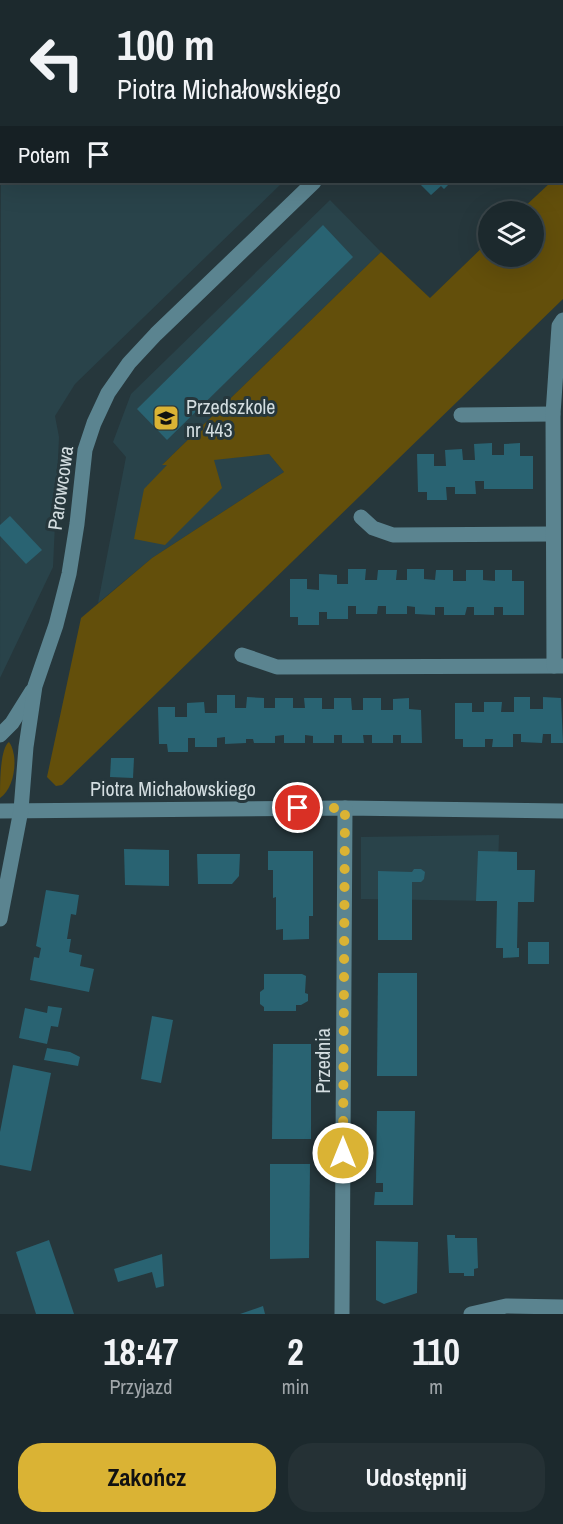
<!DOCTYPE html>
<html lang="pl">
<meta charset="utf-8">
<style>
:root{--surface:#1c292d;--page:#253135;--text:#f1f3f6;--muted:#a0a6aa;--line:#3a4549;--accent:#dab334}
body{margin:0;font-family:"Archivo Narrow",sans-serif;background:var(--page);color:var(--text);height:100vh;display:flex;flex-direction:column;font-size:22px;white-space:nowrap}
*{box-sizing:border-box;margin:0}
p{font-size:20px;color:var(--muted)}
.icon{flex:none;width:33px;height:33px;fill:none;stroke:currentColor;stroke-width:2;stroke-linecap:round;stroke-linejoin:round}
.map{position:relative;height:1314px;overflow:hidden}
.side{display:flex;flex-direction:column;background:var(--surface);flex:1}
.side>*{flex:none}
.hud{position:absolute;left:0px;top:0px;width:564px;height:183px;box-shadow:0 6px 24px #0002,0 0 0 2px var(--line);background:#1c292d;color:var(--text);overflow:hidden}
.fabs{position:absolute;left:478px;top:201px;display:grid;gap:12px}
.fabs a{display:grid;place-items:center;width:66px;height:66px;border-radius:50%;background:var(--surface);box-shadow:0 6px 24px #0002,0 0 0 2px var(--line);font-size:30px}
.pin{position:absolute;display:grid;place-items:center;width:51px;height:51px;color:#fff;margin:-26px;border:3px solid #fff;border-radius:50%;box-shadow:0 2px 6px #0007}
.me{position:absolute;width:66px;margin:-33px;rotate:0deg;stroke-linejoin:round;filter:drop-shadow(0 0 4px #0008)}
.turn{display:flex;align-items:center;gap:21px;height:126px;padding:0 18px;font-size:27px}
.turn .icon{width:78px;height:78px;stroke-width:2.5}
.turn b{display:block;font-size:42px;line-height:51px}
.then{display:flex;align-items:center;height:57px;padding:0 18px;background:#0003;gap:12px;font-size:22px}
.eta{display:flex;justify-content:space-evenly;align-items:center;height:102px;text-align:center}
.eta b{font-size:36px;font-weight:800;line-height:42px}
.button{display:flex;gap:12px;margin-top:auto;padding:12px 18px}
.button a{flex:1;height:69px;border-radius:24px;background:var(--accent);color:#111;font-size:24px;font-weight:800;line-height:69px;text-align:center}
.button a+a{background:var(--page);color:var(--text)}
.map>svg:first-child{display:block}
.built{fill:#29434a}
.green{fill:#634f0b}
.building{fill:#296372}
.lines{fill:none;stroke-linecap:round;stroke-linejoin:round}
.minor{stroke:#5b8490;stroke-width:15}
.route{stroke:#dab334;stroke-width:10;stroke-dasharray:0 18}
.labels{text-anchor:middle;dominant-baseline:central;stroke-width:6;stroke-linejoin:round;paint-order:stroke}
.poi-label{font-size:20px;fill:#d3dde0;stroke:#26373c;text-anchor:start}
.street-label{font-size:20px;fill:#d3dde0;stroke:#26373c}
</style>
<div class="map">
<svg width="563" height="1314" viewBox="0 0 563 1314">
<rect width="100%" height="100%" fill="#26373c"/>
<g class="built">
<polygon points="0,0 471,0 2,2 0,98"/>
<polygon points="1,141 2,182 283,182 75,384 55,416 59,437 53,567 0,678"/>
<polygon points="330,200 381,252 163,464 269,454 284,472 152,558 98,603 126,457 113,442 131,394"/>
<polygon points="499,835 497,901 361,899 361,837"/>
</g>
<g class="green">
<polygon points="563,170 563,299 62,785 56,786 47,777 81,618 152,558 284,472 269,454 214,460 222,488 165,545 134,539 144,489 167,465 162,465 381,252 430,298 489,241 489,256 534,256 534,212 520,211 551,182 562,182"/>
<path d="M9,742C19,756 15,788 0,798C0,783 0,748 9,742Z"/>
</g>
<g class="building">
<polygon points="418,182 451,182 444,189 441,186 431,195"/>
<polygon points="323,225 353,257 167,440 137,409"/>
<polygon points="492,443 492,455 504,455 504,444 520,443 520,456 533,456 533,489 484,489 484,481 475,481 476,494 455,494 455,487 446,487 447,500 427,500 427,492 418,492 417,454 434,454 434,466 446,466 445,450 462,449 463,460 475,460 474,444"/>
<polygon points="10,516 42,550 26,564 0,536 0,525"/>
<polygon points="348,569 366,569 365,580 377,580 378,570 397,570 396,580 407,580 407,569 424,569 424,579 435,580 436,570 453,570 453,581 466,581 466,570 483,570 483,580 495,581 495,570 512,570 512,581 524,581 524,615 503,615 503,607 494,607 494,615 474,615 474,607 467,607 465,615 444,615 444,607 435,607 435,615 415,614 415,607 407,606 407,614 386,614 386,606 378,606 377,614 356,614 356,606 348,606 348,619 327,619 327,612 319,612 319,625 298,625 298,617 290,617 290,579 307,579 307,589 319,590 319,574 337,575 337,584 348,584"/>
<polygon points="217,695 235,695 235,708 246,708 247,697 264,698 264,708 275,708 275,698 293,698 293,708 305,708 304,698 322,698 322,709 334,709 334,698 351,698 352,710 363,710 363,698 381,698 381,710 393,710 393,699 409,698 409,709 421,710 422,743 401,743 401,735 393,735 393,743 372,743 372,735 363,735 364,743 342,743 342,735 334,735 334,743 313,743 313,736 305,735 305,743 284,743 284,735 275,736 275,743 254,743 253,739 246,739 246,743 225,744 225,737 217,738 217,747 195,747 195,738 188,738 188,752 168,752 167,744 159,744 158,707 175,707 175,717 187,717 187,703 204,702 205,713 217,713"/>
<polygon points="514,697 530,697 530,709 543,709 543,697 561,698 563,743 551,743 551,734 543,734 542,743 521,742 521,734 513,734 513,747 492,747 493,739 485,739 485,747 463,747 463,739 455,739 455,703 472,703 472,712 484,712 484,702 502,702 501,712 514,712"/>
<polygon points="111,758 134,758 133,778 110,777"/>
<polygon points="124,849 169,850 169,886 125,885"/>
<polygon points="268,851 313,851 313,916 309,916 309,939 283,940 283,929 276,930 276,897 273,898 273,870 268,870"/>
<polygon points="478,851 517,852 517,870 535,870 534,902 518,902 517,948 519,948 519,957 503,958 503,948 496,948 497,901 476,901"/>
<polygon points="197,854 240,854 239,876 232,884 198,884"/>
<polygon points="414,869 421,869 425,872 424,879 421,882 412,882 412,940 378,940 378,871 412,872"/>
<polygon points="46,890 79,895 76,915 71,914 67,939 71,939 69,952 82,955 80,966 94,969 89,992 30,980 34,957 39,958 41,948 36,946"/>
<rect x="528" y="942" width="21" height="22"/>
<polygon points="378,973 417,973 417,1076 377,1076"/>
<polygon points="264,974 302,974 306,976 305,993 308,994 308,1001 301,1005 296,1005 296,1011 264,1011 264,1007 260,1004 260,992 264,989"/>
<polygon points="48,1006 62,1008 58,1027 51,1026 47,1044 19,1038 25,1008 47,1013"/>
<polygon points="152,1016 173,1020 161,1083 141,1079"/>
<polygon points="273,1044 311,1044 311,1139 272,1139"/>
<polygon points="47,1048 70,1052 80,1057 78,1066 44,1060"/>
<polygon points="13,1065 51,1073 31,1171 0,1165 0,1132"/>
<polygon points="377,1111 415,1111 413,1205 374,1205 375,1192 383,1192 383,1183 376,1183"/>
<polygon points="270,1164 310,1164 309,1258 270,1259"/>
<polygon points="447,1235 455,1235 455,1238 477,1238 478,1268 474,1269 474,1276 464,1276 464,1273 449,1273"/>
<polygon points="49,1240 64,1284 74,1314 36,1314 16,1252"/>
<polygon points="376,1241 418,1242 417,1293 384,1304 376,1300"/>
<polygon points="162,1254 164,1286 156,1288 152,1272 118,1282 114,1269"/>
<polygon points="263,1306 265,1314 240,1314"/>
</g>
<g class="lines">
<g class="minor">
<polyline points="500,2 502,0"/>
<polyline points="461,415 553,414"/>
<polyline points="361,517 373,528 393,535 552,534"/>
<polyline points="242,655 277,667 563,666"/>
<polyline points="554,666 553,414 559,326 563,320"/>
<polyline points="0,735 12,723 32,691"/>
<polyline points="0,811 345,808 563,811"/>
<polyline points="0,919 21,810 26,747 35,686 56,625 69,574 77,524 85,450 94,423 108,393 129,363 156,334 314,182"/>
<polyline points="342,1314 345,808"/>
<polyline points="471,1314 506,1306 563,1307"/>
</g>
</g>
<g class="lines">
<polyline class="route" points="298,808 345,808 343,1153"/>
</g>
<defs>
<g id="school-square" transform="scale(1.35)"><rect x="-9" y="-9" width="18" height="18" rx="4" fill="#dab334" stroke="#26373c"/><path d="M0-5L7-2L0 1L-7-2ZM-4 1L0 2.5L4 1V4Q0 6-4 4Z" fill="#111"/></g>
</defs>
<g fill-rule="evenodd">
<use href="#school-square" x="166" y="418"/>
</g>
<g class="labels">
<g class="poi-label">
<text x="186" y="406">Przedszkole<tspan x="186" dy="23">nr 443</tspan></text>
</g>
<g class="street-label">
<text transform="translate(60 488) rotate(-82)">Parowcowa</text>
<text x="173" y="788">Piotra Michałowskiego</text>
<text transform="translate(322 1061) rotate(-90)">Przednia</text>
</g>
</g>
</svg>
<div class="fabs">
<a><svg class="icon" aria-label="layers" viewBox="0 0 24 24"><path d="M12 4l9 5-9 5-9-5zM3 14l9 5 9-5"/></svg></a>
</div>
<div class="pin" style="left:298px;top:808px;background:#d93025"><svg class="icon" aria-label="arrive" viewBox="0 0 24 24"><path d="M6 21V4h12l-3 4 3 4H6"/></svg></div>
<svg class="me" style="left:343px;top:1153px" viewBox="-20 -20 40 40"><circle r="17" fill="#dab334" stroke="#fff" stroke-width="3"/><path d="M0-11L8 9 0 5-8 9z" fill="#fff"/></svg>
<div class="hud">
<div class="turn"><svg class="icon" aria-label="left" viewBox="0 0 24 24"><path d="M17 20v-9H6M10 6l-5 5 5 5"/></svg><div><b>100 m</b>Piotra Michałowskiego</div></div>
<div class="then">Potem<svg class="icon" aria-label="arrive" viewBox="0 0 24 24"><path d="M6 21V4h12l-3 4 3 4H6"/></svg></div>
</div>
</div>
<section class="side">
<div class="eta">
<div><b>18:47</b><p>Przyjazd</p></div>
<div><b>2</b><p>min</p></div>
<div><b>110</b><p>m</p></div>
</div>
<div class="button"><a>Zakończ</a><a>Udostępnij</a></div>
</section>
